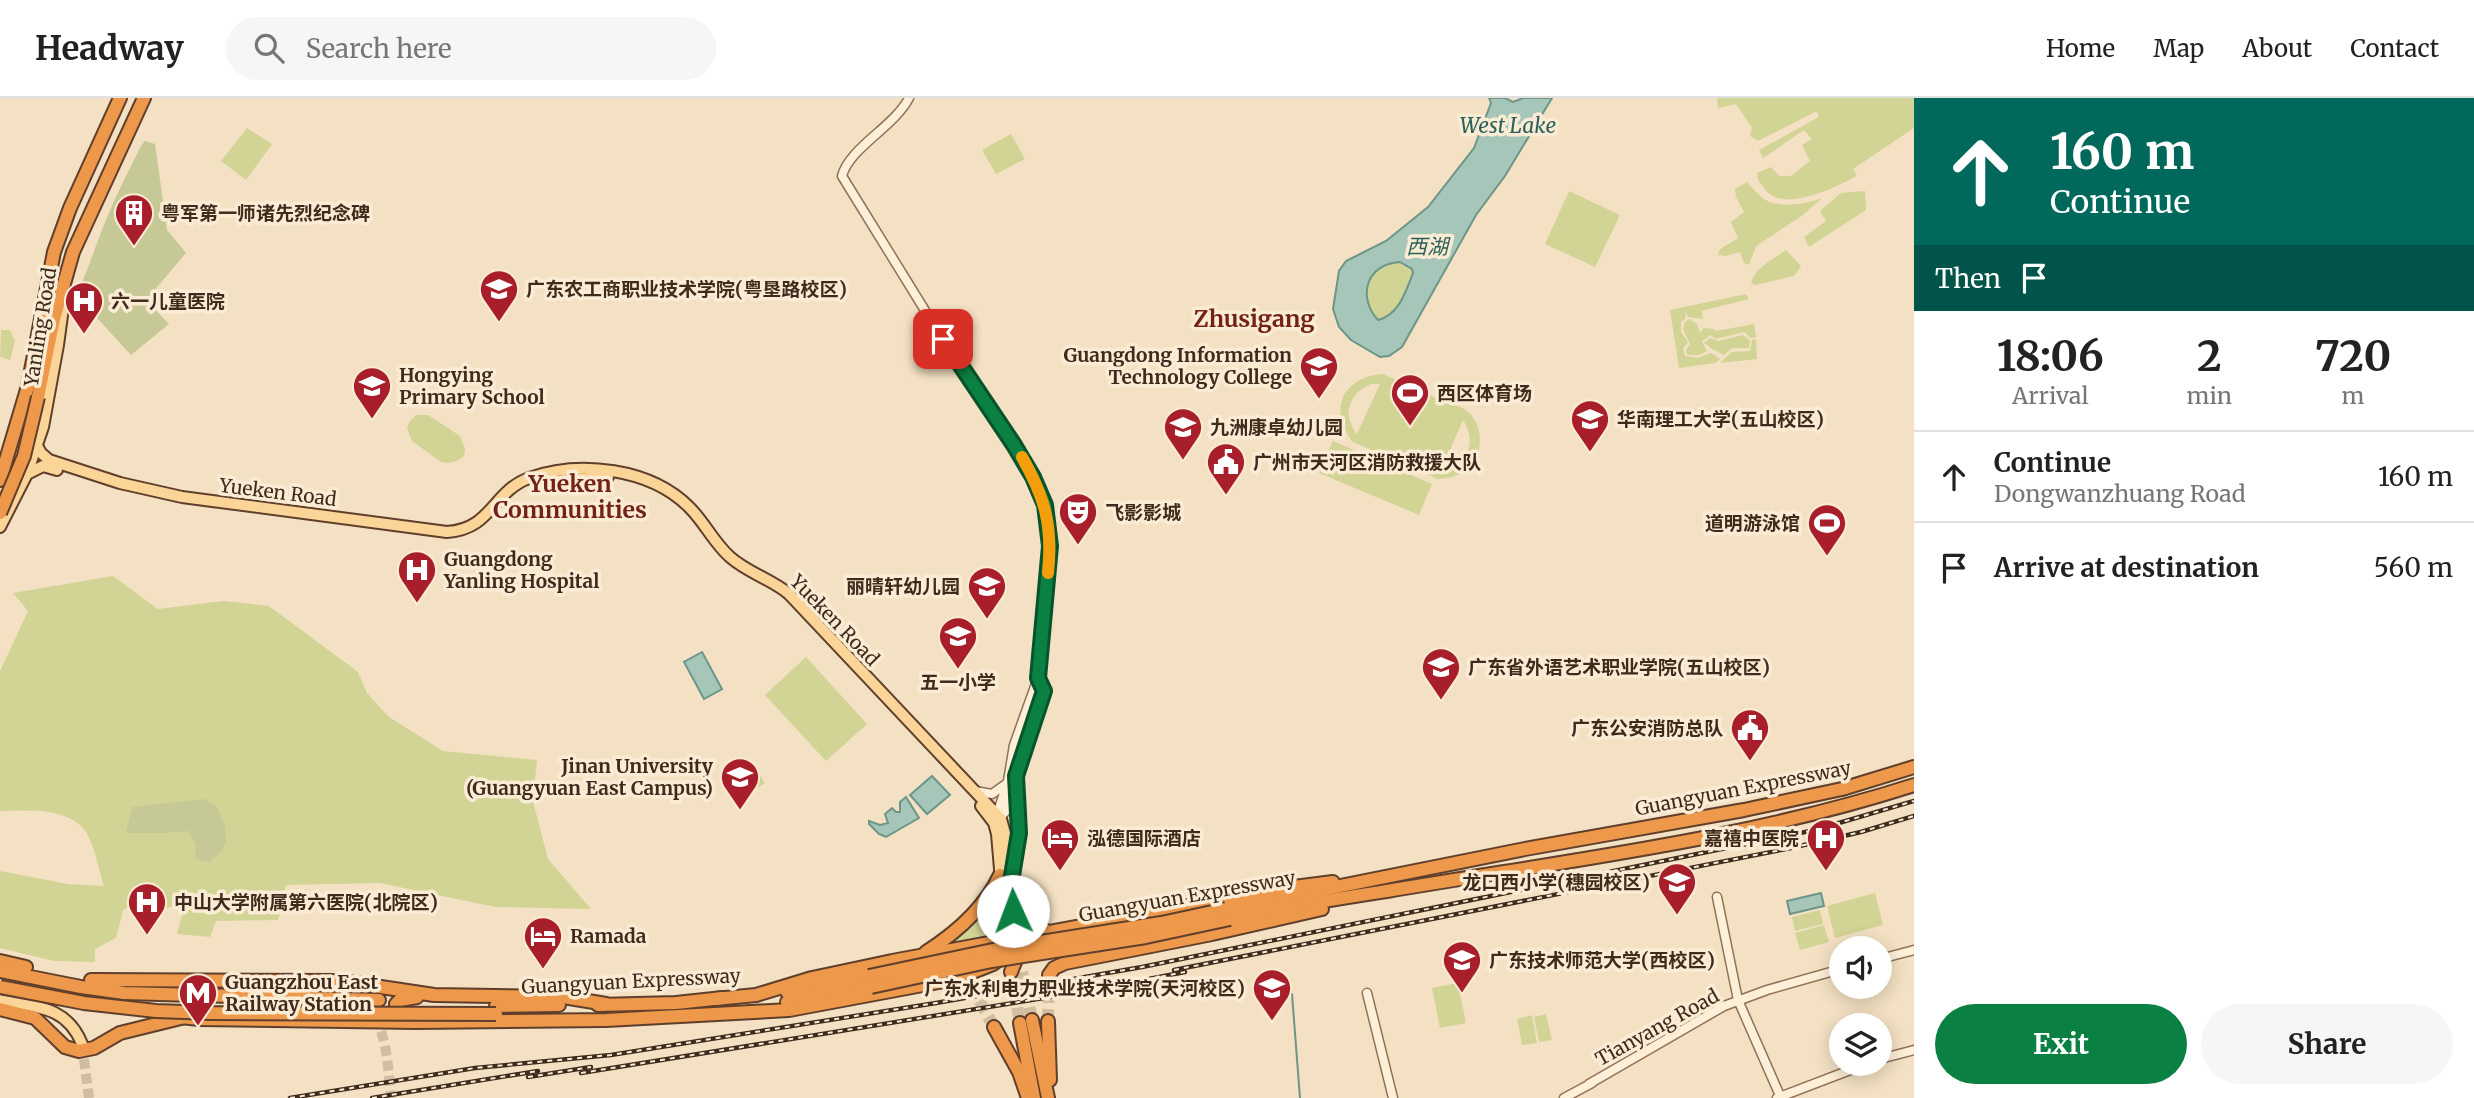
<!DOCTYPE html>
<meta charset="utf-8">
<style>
:root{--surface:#fff;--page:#f6f6f6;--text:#222;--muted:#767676;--line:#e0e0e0;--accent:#0b8043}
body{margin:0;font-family:Merriweather,"Noto Sans SC",serif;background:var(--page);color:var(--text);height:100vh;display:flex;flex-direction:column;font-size:26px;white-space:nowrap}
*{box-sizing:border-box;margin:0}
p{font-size:23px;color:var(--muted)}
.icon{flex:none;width:38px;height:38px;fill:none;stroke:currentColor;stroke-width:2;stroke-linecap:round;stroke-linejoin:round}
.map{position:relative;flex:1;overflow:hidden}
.side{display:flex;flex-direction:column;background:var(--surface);width:560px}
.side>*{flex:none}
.hud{background:#00695c;color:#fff;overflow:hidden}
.buttons{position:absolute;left:1829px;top:838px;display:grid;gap:14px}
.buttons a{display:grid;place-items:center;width:63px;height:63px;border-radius:50%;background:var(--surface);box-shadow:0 4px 18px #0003;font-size:35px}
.pin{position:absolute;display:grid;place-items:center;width:60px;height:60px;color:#fff;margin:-30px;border-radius:14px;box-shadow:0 4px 10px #0006}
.me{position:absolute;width:77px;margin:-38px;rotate:358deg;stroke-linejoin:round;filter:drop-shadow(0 0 5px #0008)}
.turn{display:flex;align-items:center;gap:24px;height:147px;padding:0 21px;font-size:32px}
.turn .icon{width:91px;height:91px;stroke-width:2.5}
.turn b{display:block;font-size:49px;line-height:60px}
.then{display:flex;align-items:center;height:66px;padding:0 21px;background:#0003;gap:14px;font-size:26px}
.eta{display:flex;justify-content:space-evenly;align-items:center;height:119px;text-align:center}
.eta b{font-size:42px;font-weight:700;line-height:49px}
.cta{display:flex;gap:14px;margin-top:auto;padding:14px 21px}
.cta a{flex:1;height:80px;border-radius:42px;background:var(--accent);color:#fff;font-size:28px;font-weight:700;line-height:80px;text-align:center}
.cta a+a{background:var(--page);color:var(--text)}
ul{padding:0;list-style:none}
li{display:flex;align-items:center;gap:21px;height:91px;padding:0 21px;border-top:2px solid var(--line)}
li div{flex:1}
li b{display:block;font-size:26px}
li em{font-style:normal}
header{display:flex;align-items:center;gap:42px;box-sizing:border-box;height:98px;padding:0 35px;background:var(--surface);border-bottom:2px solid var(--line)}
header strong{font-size:33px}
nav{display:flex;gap:38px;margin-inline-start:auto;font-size:24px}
.search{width:490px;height:63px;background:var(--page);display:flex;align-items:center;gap:18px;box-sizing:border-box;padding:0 24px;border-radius:38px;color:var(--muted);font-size:26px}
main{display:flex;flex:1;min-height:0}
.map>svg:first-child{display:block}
.green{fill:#d2d495;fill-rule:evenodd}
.cemetery{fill:#c6c895}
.water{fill:#a6c6ba;stroke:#6b9688;stroke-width:2;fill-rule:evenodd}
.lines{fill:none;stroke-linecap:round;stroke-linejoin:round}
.stream{stroke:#6b9688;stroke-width:2}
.major-tunnel{stroke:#d0bda2;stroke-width:10;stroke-dasharray:10 5;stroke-linecap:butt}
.highway-tunnel{stroke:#d0bda2;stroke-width:12;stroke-dasharray:12 6;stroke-linecap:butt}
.minor-casing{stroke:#917157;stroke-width:11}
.major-casing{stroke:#5f3f2c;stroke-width:14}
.highway-casing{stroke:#5f3f2c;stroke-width:16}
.minor{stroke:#fdefd8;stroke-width:8}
.major{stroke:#fbd497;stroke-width:10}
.highway{stroke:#ed984a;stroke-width:12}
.rail-casing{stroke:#3f2b1d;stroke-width:4.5}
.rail{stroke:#faecd4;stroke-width:2;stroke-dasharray:5;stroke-linecap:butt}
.highway-bridge-casing{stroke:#5f3f2c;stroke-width:16;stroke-linecap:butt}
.highway-bridge{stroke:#ed984a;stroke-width:12}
.route-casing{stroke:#07532c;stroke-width:18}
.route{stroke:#0b8043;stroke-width:12}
.slow{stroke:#f59e0b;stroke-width:12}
.labels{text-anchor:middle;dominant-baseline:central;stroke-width:7;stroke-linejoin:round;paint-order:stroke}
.poi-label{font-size:19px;font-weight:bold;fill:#3f2b1d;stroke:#faecd4;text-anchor:start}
.street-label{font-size:19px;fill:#3f2b1d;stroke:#faecd4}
.water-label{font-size:21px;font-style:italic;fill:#2a6159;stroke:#faecd4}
.quarter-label{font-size:23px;font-weight:bold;fill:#722216;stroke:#faecd4}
</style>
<header>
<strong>Headway</strong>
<div class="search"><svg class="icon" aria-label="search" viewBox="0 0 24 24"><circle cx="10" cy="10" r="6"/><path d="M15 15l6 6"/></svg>Search here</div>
<nav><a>Home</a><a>Map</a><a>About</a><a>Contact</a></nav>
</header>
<main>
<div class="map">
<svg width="1914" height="1000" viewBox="0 0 1914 1000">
<rect width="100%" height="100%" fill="#f4e1c3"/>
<g class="green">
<path d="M1717,0H1914V30L1853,71L1857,78C1836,89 1782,117 1764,90C1760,85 1757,82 1757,75L1771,69L1779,78H1791L1810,63L1802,47L1812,41L1804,32L1763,60L1759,52L1819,19L1817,13L1758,43L1750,38L1752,30L1736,6L1718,10Z"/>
<polygon points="247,30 272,46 246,82 221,63"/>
<polygon points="1011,36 1025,61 996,76 982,52"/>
<path d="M1747,84C1752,89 1758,97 1764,101C1779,111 1806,106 1822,100L1803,117L1756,148L1749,167L1744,165L1740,154L1726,158L1718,157L1720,151L1738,140L1731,124L1744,114L1736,99L1735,91Z"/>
<polygon points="1569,93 1620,117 1595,169 1545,146"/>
<polygon points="1865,93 1866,112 1809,149 1804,139 1826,123 1820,113 1841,95"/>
<path d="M1786,152L1801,168L1794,178L1756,187L1751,185C1755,169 1774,161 1786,152Z"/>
<path d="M1400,164L1412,171L1413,175C1406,193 1399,217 1378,222C1357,199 1366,166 1400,164Z"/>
<polygon points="1746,196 1749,201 1702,213 1703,221 1688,219 1685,212 1686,220 1681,224 1681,234 1688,244 1683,251 1685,258 1698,260 1711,255 1720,261 1715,265 1679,270 1670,212"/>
<polygon points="1689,221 1697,226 1700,235 1704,230 1714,231 1716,233 1754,226 1756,239 1750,240 1745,234 1715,241 1711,237 1702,243 1707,253 1698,257 1687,257 1686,252 1690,246 1683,231 1685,224"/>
<polygon points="1,232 10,232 15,243 10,262 0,259"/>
<polygon points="1743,237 1750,243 1749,250 1732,250 1724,257 1712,251 1704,245 1710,240 1718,243"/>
<polygon points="1756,241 1757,261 1720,265 1732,254 1750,253 1752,242"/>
<path d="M1383,276C1403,285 1423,294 1443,303C1450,306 1461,308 1467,313C1480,323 1483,344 1477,358C1471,375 1454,380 1438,381L1353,344C1328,312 1342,279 1383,276ZM1371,286H1380L1357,336C1342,317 1348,296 1371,286ZM1463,322C1478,344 1467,369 1441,373Z"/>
<polygon points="416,317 428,317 460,338 465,351 464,358 457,363 449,365 441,364 412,343 407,330 410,323"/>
<polygon points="1333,343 1432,386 1419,417 1319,375"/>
<path d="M113,478L158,511L223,503L269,508L358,574L367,595L389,619L443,653L537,662L533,703L548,761L591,811L495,809L380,785L286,787L278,822L216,823L210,839L177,836L183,813L172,809L163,810L164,803C146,794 138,802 123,813L116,840L95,851V864L54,863L0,850V773L68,786L104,788C99,773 93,737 80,727C57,709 27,713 0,713V573L28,513L13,495Z"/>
<polygon points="806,559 867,626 826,663 765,597"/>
<polygon points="752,664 765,685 754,692 742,670"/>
<polygon points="1875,795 1883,827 1835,840 1827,808"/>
<polygon points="994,797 997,837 944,848 983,815"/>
<polygon points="1820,812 1823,826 1795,833 1792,819"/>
<polygon points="1824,827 1829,844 1800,852 1795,835"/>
<polygon points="1458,885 1466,925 1440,930 1432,890"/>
<polygon points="1546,916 1552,942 1539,944 1534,919"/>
<polygon points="1532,917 1537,945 1522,947 1517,921"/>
</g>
<g class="cemetery">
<path d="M145,43L155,46L167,132L186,155L146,202L169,226L131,257L76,197C87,176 93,154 102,132C113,103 127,76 141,48Z"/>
<polygon points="204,701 217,709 225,729 226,743 222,753 210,764 195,761 196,746 188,733 165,735 126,735 132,709"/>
</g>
<g class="water">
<path d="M1489,0H1505L1513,4L1523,0H1552L1505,78L1476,117L1402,249L1389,258L1380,259L1351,242L1339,229L1333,211L1339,173L1346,163L1386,143L1428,109L1474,50L1491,5ZM1400,164L1412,171L1413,175C1406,193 1399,217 1378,222C1357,199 1366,166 1400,164Z"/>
<polygon points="702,554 722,591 704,601 684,564"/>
<polygon points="932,678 950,697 927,716 910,697"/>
<polygon points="906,699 919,720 886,739 879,736 869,726 869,723 880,727 888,725 885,716 892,710 896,714 900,714 900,704"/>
<polygon points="1821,795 1824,808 1790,816 1787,803"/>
</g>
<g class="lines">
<polyline class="stream" points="1292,896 1300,1000"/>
<g class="major-tunnel">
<path d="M352,901C389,914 387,968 391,1000"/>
<polyline points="82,946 89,1000"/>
</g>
<g class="highway-tunnel">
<polyline points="1011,874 1020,925"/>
<polyline points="1022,874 1032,922"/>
<polyline points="968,889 978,900 994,929"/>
<polyline points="1048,923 1049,877"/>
</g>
<g class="minor-casing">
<g id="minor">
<path d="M909,0C894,29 849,50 842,78L937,232L1014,347L1039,391L1047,415L1050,437L1049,461L1038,580L1014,647L1008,683L996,719"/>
<polyline points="975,693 992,696 1006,686"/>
<polyline points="997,723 1006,713 1025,647 1043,600 1043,587 1038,580"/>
<polyline points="1012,777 1019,735 1017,685"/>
<polyline points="1717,799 1738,902 1781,1000"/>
<polyline points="1880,861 1914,852"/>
<polyline points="1367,895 1393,1000"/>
<polyline points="1880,961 1914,952"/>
<polyline points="1589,986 1724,908 1767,892 1841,871"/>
<polyline points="1564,1000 1592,985"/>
<polyline points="1777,1000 1866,966"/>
</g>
</g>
<g class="major-casing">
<g id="major">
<path d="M37,348L41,355L49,362L120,385L182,399L447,434C492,431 492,394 529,380C580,362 651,370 690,410C705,425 714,445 730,459C748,475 771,481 789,496L1001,721L1006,739L1010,790L1016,839"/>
<polyline points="27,376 43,368 57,372"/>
<polyline points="540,384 608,379"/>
<polyline points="0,429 27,376 43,329 58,247 65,195"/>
<polyline points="981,708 994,725 997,736 1006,841"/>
<path d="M0,902C36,909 67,908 82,946"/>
</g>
</g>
<g class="highway-casing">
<g id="highway">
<polyline points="38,299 54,221 73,154 144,0"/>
<polyline points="0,382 28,288 54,154 70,110 120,0"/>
<polyline points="1226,811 1525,751 1744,712 1842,691 1914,669"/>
<polyline points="1013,817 1030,829 1045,832"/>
<path d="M1230,821C1282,809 1335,801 1387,793C1563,763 1744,742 1914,687"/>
<path d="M926,854C956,835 985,809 1000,777"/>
<polyline points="0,863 26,869"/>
<polyline points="0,873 81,889 124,895 379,902"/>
<polyline points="1011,874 1019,854"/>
<polyline points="1049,877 1054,870 1065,865 1212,836 1322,811"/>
<polyline points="91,882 341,883 434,897 563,899 606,906"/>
<polyline points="787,894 869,878"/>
<polyline points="715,901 756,897 812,880 892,863 1286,790 1333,784"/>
<polyline points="787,904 871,889"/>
<polyline points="598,907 676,905 723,900"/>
<polyline points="496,908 559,907"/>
<polyline points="0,911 35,920 65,949 79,953 94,950 120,935 185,919"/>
<polyline points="181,919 199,921 416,924 606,922 789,912 955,881 993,866 1008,855 1016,839"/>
<polyline points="407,919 399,914 396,906 400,902 417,899"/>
<polyline points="1032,922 1048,1000"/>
<polyline points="1048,923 1050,982"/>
<polyline points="1020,925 1034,1000"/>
<polyline points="994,929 1019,974 1028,1000"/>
</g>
</g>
<use href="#minor" class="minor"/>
<use href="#major" class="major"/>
<use href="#highway" class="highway"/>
<g class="rail-casing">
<g id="rail">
<polyline points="1174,872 1791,750 1861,734 1914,718"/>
<polyline points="1102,890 1185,874"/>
<polyline points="1064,893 1112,884"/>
<polyline points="581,975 1075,895"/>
<polyline points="528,979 591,969"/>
<polyline points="290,1000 475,970 611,957 936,905 1142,869 1815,732 1914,703"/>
<polyline points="372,1000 538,973"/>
</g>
</g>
<use href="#rail" class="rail"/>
<g class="highway-bridge-casing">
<g id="highway-bridge">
<polyline points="0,415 24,358 38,299"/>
<polyline points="869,878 1002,850 1161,825 1226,811"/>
<polyline points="0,889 84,905 156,913 211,915 496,916"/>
<polyline points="871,889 992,863 1146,839 1230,821"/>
</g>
</g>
<use href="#highway-bridge" class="highway-bridge"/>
</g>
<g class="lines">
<g class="route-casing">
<polyline id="route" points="943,241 1014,347 1033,379 1045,407 1050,448 1038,580 1044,593 1016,678 1019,735 1010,790 1013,813"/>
</g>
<use href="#route" class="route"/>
<path class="slow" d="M1022,359C1045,400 1053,427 1048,475"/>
</g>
<defs>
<g id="building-pin" transform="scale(2.0125)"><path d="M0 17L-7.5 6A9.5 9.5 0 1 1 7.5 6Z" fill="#a81f2b" stroke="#faecd4"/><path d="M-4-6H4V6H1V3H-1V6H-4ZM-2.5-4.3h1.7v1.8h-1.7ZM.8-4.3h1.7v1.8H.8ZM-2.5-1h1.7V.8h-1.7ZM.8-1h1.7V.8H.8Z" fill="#fff"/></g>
<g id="university-pin" transform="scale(2.0125)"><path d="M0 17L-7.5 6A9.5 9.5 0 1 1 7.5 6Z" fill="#a81f2b" stroke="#faecd4"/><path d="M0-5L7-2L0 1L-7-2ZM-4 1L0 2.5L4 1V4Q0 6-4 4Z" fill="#fff"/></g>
<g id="hospital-pin" transform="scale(2.0125)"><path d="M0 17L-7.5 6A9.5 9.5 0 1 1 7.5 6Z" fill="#a81f2b" stroke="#faecd4"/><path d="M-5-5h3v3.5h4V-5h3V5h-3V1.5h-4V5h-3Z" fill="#fff"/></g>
<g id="school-pin" transform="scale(2.0125)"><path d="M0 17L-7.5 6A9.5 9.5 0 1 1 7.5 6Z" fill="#a81f2b" stroke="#faecd4"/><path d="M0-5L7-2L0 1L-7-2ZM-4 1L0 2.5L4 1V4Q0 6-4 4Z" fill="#fff"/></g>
<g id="stadium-pin" transform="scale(2.0125)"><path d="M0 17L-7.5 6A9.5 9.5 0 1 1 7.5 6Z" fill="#a81f2b" stroke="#faecd4"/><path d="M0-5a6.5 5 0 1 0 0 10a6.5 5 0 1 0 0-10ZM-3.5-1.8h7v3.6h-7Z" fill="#fff"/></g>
<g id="civic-pin" transform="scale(2.0125)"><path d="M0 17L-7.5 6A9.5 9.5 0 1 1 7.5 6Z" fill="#a81f2b" stroke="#faecd4"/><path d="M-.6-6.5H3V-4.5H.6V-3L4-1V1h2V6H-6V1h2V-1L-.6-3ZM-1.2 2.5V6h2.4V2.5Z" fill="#fff"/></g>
<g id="theatre-pin" transform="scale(2.0125)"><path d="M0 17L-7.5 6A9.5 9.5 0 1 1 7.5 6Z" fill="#a81f2b" stroke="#faecd4"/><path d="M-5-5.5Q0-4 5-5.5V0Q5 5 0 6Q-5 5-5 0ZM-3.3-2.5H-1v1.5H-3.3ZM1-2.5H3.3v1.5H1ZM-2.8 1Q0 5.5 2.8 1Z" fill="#fff"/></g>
<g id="hotel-pin" transform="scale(2.0125)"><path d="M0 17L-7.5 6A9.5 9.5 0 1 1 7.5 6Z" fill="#a81f2b" stroke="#faecd4"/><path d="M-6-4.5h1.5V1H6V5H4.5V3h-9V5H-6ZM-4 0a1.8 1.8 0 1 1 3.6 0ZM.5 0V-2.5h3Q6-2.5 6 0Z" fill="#fff"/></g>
<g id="metro-pin" transform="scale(2.0125)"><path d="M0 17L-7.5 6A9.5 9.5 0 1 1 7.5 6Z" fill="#a81f2b" stroke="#faecd4"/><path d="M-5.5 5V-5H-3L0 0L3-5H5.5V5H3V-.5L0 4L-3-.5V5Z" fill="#fff"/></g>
</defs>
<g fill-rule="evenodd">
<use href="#building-pin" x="134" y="115"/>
<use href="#university-pin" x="499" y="191"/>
<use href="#hospital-pin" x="84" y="203"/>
<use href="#school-pin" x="1319" y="268"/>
<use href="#school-pin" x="372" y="288"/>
<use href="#stadium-pin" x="1410" y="295"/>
<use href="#university-pin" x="1590" y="321"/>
<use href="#school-pin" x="1183" y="329"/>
<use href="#civic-pin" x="1226" y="364"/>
<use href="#theatre-pin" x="1078" y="414"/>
<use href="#stadium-pin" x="1827" y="425"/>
<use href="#hospital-pin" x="417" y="472"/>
<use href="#school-pin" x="987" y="488"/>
<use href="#school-pin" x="958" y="538"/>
<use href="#university-pin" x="1441" y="569"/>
<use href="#civic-pin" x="1750" y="630"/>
<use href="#university-pin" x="740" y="679"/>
<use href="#hotel-pin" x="1060" y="740"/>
<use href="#hospital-pin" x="1826" y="740"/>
<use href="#school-pin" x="1677" y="784"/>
<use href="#hospital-pin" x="147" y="804"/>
<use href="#hotel-pin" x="543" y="838"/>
<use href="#university-pin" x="1462" y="862"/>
<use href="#university-pin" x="1272" y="890"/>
<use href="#metro-pin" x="198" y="895"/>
</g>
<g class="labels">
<g class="poi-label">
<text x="161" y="115">粤军第一师诸先烈纪念碑</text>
<text x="526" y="191">广东农工商职业技术学院(粤垦路校区)</text>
<text x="111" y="203">六一儿童医院</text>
<text x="1292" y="257" text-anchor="end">Guangdong Information<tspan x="1292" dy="22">Technology College</tspan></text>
<text x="399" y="277">Hongying<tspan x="399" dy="22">Primary School</tspan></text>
<text x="1437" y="295">西区体育场</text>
<text x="1617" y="321">华南理工大学(五山校区)</text>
<text x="1210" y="329">九洲康卓幼儿园</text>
<text x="1253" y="364">广州市天河区消防救援大队</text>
<text x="1105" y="414">飞影影城</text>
<text x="1800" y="425" text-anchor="end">道明游泳馆</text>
<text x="444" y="461">Guangdong<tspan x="444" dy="22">Yanling Hospital</tspan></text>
<text x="960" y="488" text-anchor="end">丽晴轩幼儿园</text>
<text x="1468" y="569">广东省外语艺术职业学院(五山校区)</text>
<text x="958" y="584" text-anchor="middle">五一小学</text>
<text x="1723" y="630" text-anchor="end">广东公安消防总队</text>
<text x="713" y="668" text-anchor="end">Jinan University<tspan x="713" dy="22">(Guangyuan East Campus)</tspan></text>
<text x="1087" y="740">泓德国际酒店</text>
<text x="1799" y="740" text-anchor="end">嘉禧中医院</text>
<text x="1650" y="784" text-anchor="end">龙口西小学(穗园校区)</text>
<text x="174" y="804">中山大学附属第六医院(北院区)</text>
<text x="570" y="838">Ramada</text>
<text x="1489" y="862">广东技术师范大学(西校区)</text>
<text x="225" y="884">Guangzhou East<tspan x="225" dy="22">Railway Station</tspan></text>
<text x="1245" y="890" text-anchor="end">广东水利电力职业技术学院(天河校区)</text>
</g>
<g class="street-label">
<text transform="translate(40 229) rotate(-81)">Yanling Road</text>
<text transform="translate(278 394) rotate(7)">Yueken Road</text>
<text transform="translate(835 522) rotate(46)">Yueken Road</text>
<text transform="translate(1743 690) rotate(-11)">Guangyuan Expressway</text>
<text transform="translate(1187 798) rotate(-10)">Guangyuan Expressway</text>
<text transform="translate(631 883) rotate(-3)">Guangyuan Expressway</text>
<text transform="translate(1657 929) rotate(-29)">Tianyang Road</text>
</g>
<g class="water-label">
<text x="1508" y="27">West Lake</text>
<text x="1427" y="148">西湖</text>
</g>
<g class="quarter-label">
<text x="1254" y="220">Zhusigang</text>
<text x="570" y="385">Yueken<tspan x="570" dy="26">Communities</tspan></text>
</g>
</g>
</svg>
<div class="buttons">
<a><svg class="icon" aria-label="sound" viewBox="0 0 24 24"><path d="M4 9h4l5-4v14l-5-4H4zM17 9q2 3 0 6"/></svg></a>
<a><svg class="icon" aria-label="layers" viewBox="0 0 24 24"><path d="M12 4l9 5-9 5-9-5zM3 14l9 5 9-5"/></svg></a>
</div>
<div class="pin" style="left:943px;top:241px;background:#d93025"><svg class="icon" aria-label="arrive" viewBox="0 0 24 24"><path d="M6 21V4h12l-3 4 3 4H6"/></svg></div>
<svg class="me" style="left:1013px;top:813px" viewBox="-20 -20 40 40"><circle r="19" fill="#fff"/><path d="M0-13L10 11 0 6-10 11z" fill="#0b8043"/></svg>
</div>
<section class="side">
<div class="hud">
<div class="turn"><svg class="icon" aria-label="ahead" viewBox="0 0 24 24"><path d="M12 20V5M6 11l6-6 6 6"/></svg><div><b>160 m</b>Continue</div></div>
<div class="then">Then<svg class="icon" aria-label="arrive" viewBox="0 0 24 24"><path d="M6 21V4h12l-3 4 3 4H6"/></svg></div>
</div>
<div class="eta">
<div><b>18:06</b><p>Arrival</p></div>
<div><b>2</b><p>min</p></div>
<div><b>720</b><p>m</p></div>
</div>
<ul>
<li><svg class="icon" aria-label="ahead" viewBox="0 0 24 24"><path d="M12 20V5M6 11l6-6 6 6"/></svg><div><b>Continue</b><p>Dongwanzhuang Road</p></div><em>160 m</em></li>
<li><svg class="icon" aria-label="arrive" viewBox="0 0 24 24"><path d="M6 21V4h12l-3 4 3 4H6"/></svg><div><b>Arrive at destination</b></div><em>560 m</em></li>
</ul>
<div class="cta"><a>Exit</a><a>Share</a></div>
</section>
</main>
